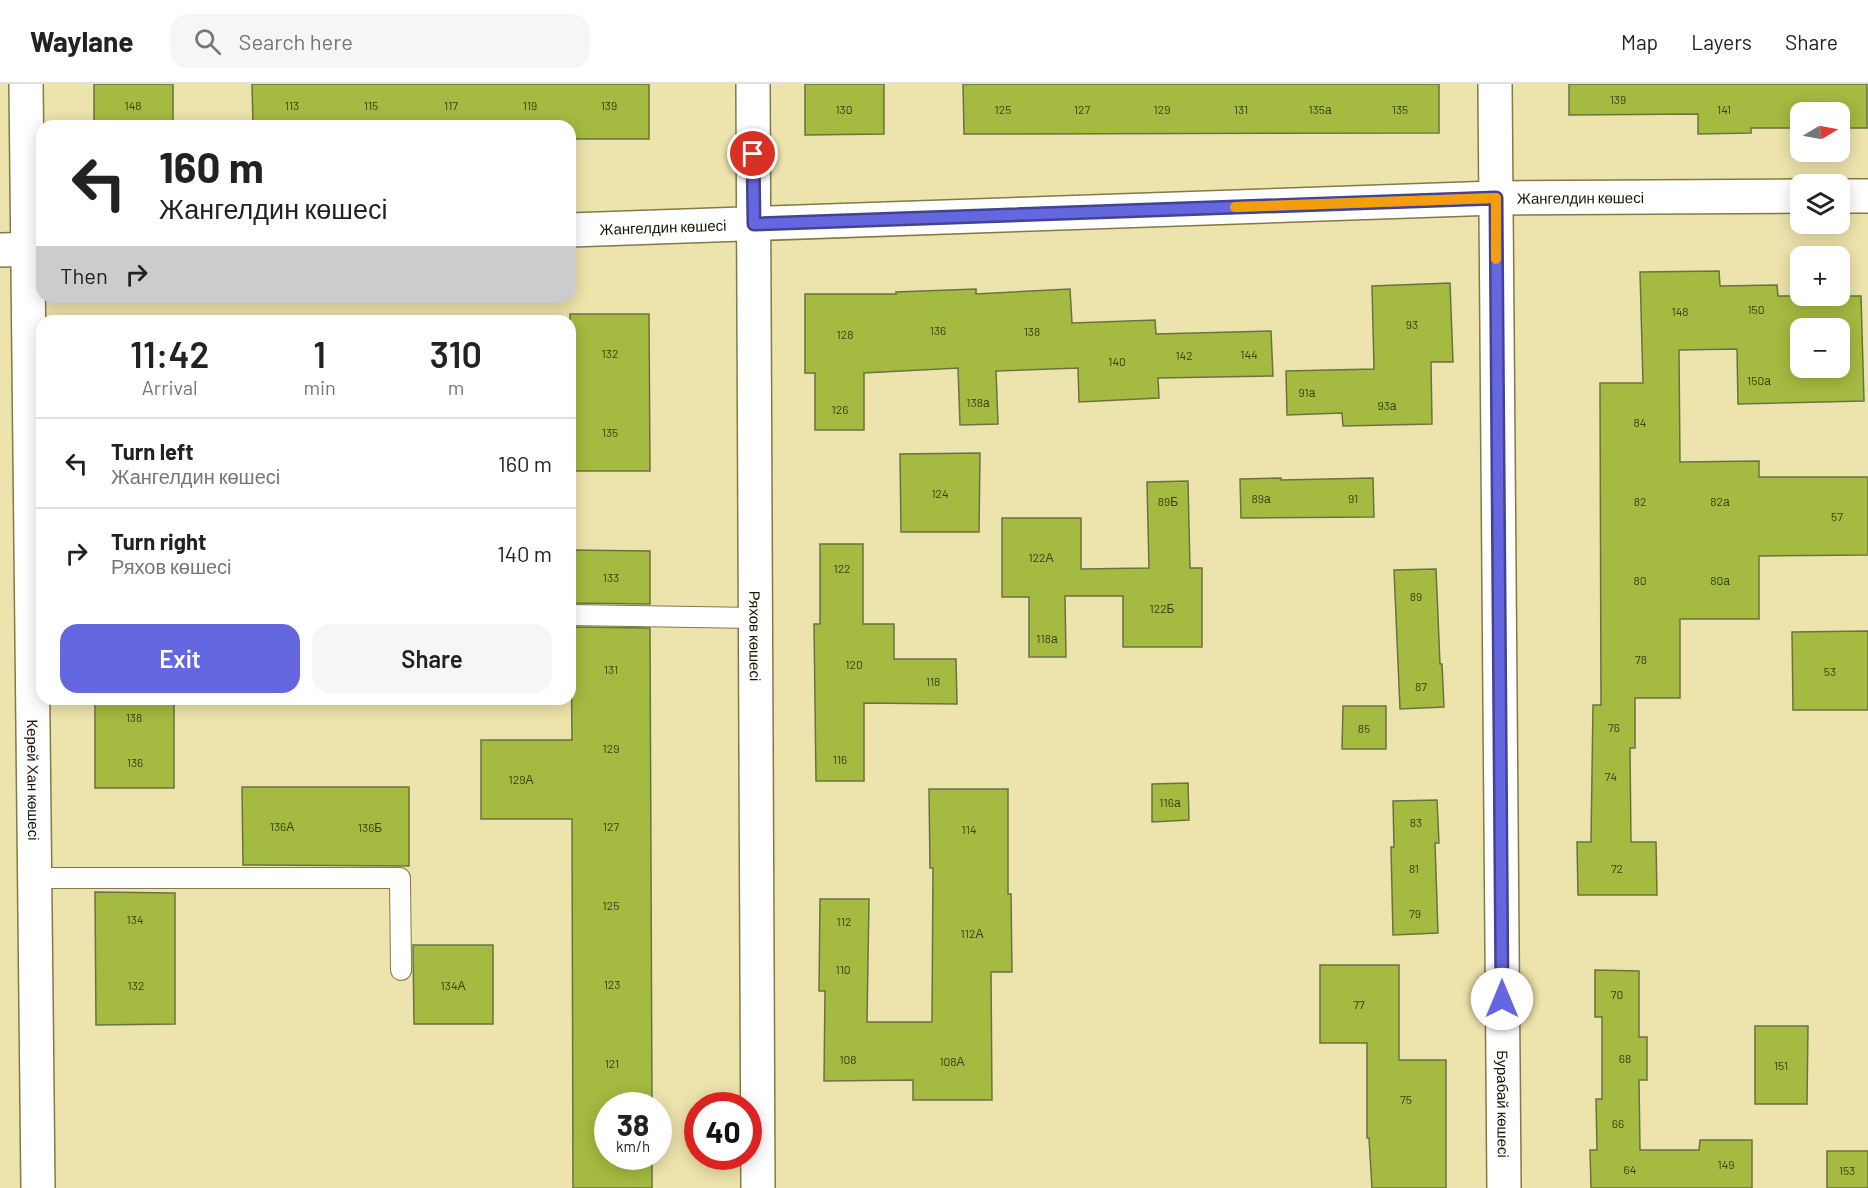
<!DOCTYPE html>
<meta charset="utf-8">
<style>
:root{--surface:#fff;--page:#f6f6f6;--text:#222;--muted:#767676;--line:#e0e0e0;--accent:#6567e0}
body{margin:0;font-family:Barlow,sans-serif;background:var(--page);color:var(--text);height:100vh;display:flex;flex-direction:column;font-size:22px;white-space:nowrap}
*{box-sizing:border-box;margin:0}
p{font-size:20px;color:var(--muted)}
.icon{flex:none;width:33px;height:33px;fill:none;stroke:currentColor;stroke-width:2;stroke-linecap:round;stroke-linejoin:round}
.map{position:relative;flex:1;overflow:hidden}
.drawer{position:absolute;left:36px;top:231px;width:540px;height:390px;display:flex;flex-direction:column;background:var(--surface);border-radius:18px;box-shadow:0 3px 15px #0003}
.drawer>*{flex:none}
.top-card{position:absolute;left:36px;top:36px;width:540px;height:183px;border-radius:18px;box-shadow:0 3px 15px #0003;background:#fff;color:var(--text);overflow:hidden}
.needle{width:39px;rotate:80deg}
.controls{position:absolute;left:1790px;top:18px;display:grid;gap:12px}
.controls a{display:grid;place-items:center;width:60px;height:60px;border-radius:12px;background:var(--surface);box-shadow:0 3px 15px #0003;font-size:30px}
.speed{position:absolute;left:594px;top:1008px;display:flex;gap:12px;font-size:30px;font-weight:700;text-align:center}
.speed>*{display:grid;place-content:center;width:78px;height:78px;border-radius:50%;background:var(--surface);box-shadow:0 3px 15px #0003;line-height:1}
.speed small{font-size:15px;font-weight:400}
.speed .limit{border:9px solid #d22;background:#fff;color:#111}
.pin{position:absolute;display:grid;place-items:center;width:51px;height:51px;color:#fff;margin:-26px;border:3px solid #fff;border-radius:50%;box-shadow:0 2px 6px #0007}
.me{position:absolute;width:66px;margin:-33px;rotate:0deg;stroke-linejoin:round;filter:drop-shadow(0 0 4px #0008)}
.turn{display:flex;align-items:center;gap:21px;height:126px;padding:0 24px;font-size:27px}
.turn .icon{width:78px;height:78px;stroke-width:2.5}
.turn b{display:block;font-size:42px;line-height:51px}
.then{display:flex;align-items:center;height:57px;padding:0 24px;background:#0003;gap:12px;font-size:22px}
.eta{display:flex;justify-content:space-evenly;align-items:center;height:102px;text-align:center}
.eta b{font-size:36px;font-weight:600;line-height:42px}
.action{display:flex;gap:12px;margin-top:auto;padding:12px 24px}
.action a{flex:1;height:69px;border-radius:18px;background:var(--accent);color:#fff;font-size:24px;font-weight:600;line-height:69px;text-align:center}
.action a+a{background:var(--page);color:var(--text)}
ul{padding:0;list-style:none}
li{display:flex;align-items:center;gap:18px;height:90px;padding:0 24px;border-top:2px solid var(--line)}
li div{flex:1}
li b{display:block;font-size:22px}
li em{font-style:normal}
header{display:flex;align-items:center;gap:36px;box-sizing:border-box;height:84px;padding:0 30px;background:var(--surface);border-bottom:2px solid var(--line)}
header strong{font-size:28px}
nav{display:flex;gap:33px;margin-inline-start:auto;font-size:21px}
.search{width:420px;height:54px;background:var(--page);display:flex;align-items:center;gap:15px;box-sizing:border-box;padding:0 21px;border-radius:18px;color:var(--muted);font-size:22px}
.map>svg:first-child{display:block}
.building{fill:#a5ba41;stroke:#697342;stroke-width:1.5;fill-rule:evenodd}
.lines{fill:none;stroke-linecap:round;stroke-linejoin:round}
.service-casing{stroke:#847a46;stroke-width:22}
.minor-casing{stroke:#847a46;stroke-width:36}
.tertiary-casing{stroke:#847a46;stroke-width:36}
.service{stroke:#fff;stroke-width:20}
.minor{stroke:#fff;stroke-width:33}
.tertiary{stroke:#fff;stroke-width:33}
.route-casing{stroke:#424392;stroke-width:15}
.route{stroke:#6567e0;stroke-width:10}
.slow{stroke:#f59e0b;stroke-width:10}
.labels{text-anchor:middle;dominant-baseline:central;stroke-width:4.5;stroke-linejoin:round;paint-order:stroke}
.number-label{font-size:12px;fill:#3c3e12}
.street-label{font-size:15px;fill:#191502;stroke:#ede3ac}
</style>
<header>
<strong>Waylane</strong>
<div class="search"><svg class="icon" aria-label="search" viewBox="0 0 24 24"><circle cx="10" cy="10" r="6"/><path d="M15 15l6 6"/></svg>Search here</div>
<nav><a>Map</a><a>Layers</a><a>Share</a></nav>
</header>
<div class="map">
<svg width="1868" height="1104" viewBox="0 0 1868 1104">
<rect width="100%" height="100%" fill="#ede3ac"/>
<g class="building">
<rect x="94" y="0" width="79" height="42"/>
<polygon points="252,0 649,0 649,55 570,55 570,42 253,42"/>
<polygon points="805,0 884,0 884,50 805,51"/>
<polygon points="963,0 1439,0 1439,49 964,50"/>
<polygon points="1569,0 1867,0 1867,44 1839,44 1839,28 1800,28 1800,44 1751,44 1751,49 1698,50 1698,30 1569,31"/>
<path d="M1719,187L1720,202L1777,201L1778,212H1861L1864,317L1738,320L1737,265L1679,266L1680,378L1759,377V393H1868V471L1759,472V535H1680V614H1635V664H1630L1631,758H1656L1657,811H1578L1577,758H1591L1593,621H1601L1600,299H1643L1640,188ZM1800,244H1839V284H1800Z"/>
<polygon points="1450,199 1453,278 1431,278 1432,340 1343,342 1342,329 1287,331 1286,287 1374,285 1372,202"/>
<polygon points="976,205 976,210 1070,205 1072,239 1155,236 1156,250 1271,247 1273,292 1158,294 1159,314 1079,318 1078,284 996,287 998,340 960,341 958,284 864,289 864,346 815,346 815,289 805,289 805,210 896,210 896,208"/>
<polygon points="570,230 649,230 650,387 570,387"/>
<polygon points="980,369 979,448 901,448 900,370"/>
<polygon points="1281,394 1281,396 1373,394 1374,433 1241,434 1240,395"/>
<polygon points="1188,397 1190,484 1202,484 1202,563 1123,563 1123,512 1065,512 1066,573 1029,573 1029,513 1002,513 1002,434 1081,434 1081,485 1149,484 1147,398"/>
<polygon points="820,460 863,460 863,540 894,540 894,575 956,575 957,620 864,619 864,697 816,697 814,540 820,540"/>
<polygon points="571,466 650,467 650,520 571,519"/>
<polygon points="1436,485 1440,580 1442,580 1444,623 1400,625 1394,486"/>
<polygon points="571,543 650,544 652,1022 608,1022 608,1072 652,1072 652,1104 573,1104 572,735 481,735 481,656 572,656"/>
<polygon points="1868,547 1868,626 1793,626 1792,548"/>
<rect x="95" y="615" width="79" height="89"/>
<polygon points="1343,622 1386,622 1386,665 1342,665"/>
<polygon points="1188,699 1189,736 1152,738 1152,700"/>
<polygon points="242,703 409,703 409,782 243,781"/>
<polygon points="929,705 1008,705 1008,810 1011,810 1012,888 991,888 992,1016 913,1016 913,996 824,997 825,907 819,907 820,815 869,815 867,938 932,938 933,784 930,784"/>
<polygon points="1437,716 1439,759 1435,759 1438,849 1393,851 1391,763 1394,763 1393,717"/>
<polygon points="95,808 175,809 175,940 96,941"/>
<polygon points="413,861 493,861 493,940 414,940"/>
<polygon points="1320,881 1399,881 1399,976 1446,976 1446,1104 1372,1104 1369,1054 1367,1054 1367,959 1320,959"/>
<polygon points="1595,886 1639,887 1639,953 1647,953 1647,996 1639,996 1640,1066 1699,1066 1700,1056 1752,1056 1752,1104 1591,1104 1590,1066 1597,1066 1596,1015 1602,1015 1602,933 1595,933"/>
<polygon points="1755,942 1808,942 1807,1020 1755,1020"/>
<rect x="1827" y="1067" width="41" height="37"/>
</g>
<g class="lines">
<g class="service-casing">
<g id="service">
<polyline points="570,531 755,534"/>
<polyline points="35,794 400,794 401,886"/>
</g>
</g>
<g class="minor-casing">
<g id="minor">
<path id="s1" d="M26,0L38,1104"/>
<path id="s2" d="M753,0L758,1104"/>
<polyline points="1839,112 1868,112"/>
<path id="s3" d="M570,146L1496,114L1800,112"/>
<polyline points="0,166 42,165"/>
</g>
</g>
<g class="tertiary-casing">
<g id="tertiary">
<path id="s4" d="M1495,0L1504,1104"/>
</g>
</g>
<use href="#service" class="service"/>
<use href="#minor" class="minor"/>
<use href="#tertiary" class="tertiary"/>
</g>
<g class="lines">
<g class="route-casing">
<polyline id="route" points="753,70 754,140 1496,114 1502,915"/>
</g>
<use href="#route" class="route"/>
<polyline class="slow" points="1235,123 1496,114 1496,175"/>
</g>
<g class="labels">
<g class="number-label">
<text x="1618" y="15">139</text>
<text x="133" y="21">148</text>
<text x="292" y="21">113</text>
<text x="371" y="21">115</text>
<text x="451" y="21">117</text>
<text x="530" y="21">119</text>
<text x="609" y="21">139</text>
<text x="844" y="25">130</text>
<text x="1003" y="25">125</text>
<text x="1082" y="25">127</text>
<text x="1162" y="25">129</text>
<text x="1241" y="25">131</text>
<text x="1320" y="25">135а</text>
<text x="1400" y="25">135</text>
<text x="1724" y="25">141</text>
<text x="1756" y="225">150</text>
<text x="1680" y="227">148</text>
<text x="1412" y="240">93</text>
<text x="938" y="246">136</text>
<text x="1032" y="247">138</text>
<text x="845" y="250">128</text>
<text x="610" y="269">132</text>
<text x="1249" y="270">144</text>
<text x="1184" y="271">142</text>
<text x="1117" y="277">140</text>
<text x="1759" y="296">150а</text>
<text x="1307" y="308">91а</text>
<text x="978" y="318">138а</text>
<text x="1387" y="321">93а</text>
<text x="840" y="325">126</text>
<text x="1640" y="338">84</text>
<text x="610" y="348">135</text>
<text x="940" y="409">124</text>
<text x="1261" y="414">89а</text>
<text x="1353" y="414">91</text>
<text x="1168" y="417">89Б</text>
<text x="1640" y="417">82</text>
<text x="1720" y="417">82а</text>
<text x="1837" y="432">57</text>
<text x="1041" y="473">122А</text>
<text x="842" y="484">122</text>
<text x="611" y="493">133</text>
<text x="1640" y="496">80</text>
<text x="1720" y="496">80а</text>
<text x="1416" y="512">89</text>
<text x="1162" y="524">122Б</text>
<text x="1047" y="554">118а</text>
<text x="1641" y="575">78</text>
<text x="854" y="580">120</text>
<text x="611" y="585">131</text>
<text x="1830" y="587">53</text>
<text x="933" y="597">118</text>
<text x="1421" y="602">87</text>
<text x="134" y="633">138</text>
<text x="1614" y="643">76</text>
<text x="1364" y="644">85</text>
<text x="611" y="664">129</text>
<text x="840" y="675">116</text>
<text x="135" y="678">136</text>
<text x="1611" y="692">74</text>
<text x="521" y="695">129А</text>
<text x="1170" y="718">116а</text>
<text x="1416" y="738">83</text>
<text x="282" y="742">136А</text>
<text x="611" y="742">127</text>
<text x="370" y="743">136Б</text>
<text x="969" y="745">114</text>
<text x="1414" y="784">81</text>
<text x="1617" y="784">72</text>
<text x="611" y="821">125</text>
<text x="1415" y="829">79</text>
<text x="135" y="835">134</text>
<text x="844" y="837">112</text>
<text x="972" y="849">112А</text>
<text x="843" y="885">110</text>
<text x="612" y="900">123</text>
<text x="136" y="901">132</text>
<text x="453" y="901">134А</text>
<text x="1617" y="910">70</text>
<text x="1359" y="920">77</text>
<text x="1625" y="974">68</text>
<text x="848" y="975">108</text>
<text x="952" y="977">108А</text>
<text x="612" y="979">121</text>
<text x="1781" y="981">151</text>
<text x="1406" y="1015">75</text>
<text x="1618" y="1039">66</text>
<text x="1726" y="1080">149</text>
<text x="1630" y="1085">64</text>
<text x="1847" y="1086">153</text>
</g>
<g class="street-label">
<text stroke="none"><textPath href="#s3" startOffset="1011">Жангелдин көшесі</textPath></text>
<text stroke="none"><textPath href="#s3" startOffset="93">Жангелдин көшесі</textPath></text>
<text stroke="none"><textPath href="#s2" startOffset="552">Ряхов көшесі</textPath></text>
<text stroke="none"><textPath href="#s1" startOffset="696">Керей Хан көшесі</textPath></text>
<text stroke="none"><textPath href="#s4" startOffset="1020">Бурабай көшесі</textPath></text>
</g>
</g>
</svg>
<div class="controls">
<a><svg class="needle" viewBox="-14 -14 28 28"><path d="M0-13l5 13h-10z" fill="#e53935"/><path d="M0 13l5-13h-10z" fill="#767676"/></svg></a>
<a><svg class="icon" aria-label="layers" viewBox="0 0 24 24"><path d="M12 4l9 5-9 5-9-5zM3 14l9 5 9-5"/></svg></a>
<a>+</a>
<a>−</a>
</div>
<div class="speed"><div>38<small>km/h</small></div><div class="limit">40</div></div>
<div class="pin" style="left:753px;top:70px;background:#d93025"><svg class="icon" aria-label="arrive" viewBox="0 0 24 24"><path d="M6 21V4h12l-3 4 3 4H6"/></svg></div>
<svg class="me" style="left:1502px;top:915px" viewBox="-20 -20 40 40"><circle r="19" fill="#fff"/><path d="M0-13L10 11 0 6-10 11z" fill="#6567e0"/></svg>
<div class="top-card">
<div class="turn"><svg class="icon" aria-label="left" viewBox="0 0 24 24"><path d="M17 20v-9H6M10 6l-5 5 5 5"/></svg><div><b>160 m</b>Жангелдин көшесі</div></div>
<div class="then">Then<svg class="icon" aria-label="right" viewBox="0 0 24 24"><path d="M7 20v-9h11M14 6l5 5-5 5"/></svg></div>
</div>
<section class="drawer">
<div class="eta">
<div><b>11:42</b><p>Arrival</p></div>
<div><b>1</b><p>min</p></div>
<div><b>310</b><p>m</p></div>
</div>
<ul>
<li><svg class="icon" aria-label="left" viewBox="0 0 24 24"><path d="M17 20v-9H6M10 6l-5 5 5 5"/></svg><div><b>Turn left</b><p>Жангелдин көшесі</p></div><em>160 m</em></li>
<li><svg class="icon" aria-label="right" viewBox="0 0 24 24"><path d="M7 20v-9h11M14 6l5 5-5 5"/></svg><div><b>Turn right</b><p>Ряхов көшесі</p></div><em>140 m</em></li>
</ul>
<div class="action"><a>Exit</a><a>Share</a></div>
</section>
</div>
